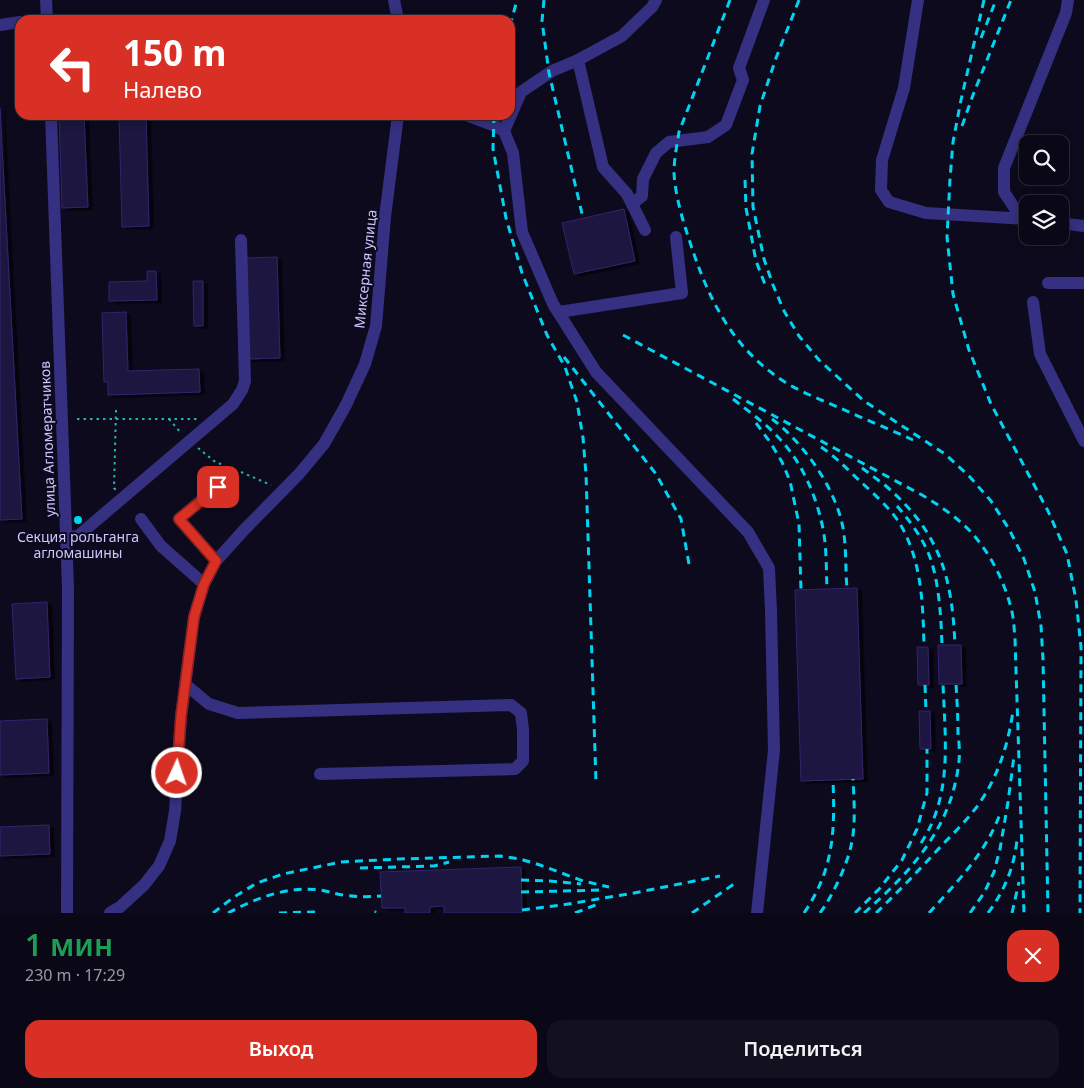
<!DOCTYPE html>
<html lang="ru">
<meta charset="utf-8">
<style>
:root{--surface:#0a0816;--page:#13111f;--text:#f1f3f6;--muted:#999aa1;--line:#2a2935;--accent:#d93025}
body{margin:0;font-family:"Noto Sans",sans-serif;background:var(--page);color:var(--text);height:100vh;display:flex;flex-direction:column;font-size:19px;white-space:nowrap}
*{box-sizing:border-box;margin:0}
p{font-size:16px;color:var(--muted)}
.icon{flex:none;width:28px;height:28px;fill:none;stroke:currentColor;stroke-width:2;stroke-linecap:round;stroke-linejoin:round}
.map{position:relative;height:913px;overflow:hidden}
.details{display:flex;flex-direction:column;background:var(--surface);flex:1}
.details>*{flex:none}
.hud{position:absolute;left:15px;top:15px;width:500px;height:105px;border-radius:15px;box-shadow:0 2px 12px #0003,0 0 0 1px var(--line);background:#d93025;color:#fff;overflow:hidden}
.tools{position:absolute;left:1019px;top:135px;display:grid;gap:10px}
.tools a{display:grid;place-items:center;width:50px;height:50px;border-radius:10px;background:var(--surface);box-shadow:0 2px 12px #0003,0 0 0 1px var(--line);font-size:25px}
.pin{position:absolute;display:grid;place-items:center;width:42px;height:42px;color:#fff;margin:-21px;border-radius:10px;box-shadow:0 2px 8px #0006}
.me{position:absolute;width:55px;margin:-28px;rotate:3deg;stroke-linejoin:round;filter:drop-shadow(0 0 4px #0008)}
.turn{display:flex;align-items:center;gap:18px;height:105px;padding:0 25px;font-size:22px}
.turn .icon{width:65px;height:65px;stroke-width:2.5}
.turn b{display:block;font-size:35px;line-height:42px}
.round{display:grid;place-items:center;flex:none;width:52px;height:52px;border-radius:15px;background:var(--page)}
.summary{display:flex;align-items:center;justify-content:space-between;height:85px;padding:0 25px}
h1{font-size:30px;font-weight:600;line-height:38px;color:#1e9e55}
.cta{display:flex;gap:10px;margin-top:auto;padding:10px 25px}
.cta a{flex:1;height:58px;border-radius:15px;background:var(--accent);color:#fff;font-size:20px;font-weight:600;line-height:58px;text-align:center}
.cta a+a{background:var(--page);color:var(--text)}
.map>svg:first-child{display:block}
.building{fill:#1e1440;stroke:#34246e;filter:url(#shadow)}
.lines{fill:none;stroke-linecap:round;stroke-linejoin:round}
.path{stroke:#21b7b1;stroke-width:2;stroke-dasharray:2.5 4;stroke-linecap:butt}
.minor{stroke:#353081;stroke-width:12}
.rail{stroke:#00d4f1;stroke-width:3;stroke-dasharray:8 6;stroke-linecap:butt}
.route-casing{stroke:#8d1f18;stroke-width:12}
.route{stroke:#d93025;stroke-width:9}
.poi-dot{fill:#00d4f1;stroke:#0d0a1d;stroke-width:2}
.labels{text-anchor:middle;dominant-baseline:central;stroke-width:4;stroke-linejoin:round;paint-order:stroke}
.street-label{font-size:14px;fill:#cdc6ff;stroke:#0d0a1d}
.poi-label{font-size:14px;fill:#cdc6ff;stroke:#0d0a1d}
</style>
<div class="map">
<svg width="1084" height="913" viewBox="0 0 1084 913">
<defs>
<filter id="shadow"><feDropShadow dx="4.5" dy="2.5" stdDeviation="0" flood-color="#0009"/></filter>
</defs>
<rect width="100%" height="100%" fill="#0d0a1d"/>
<g class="building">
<polygon points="0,108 22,519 0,520"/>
<polygon points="59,115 84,115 88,207 62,208"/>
<polygon points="119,115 146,115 149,226 122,227"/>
<polygon points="624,209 635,261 574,274 562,223"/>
<polygon points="277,257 280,358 247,359 245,258"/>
<polygon points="147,271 156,271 157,300 109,301 109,282 147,281"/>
<polygon points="193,281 203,281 203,326 194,326"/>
<polygon points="126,312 128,371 199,369 200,392 108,395 108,382 104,382 102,313"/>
<polygon points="857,588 863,779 801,781 795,590"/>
<polygon points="47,602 50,677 16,679 12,604"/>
<polygon points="938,645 961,645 962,684 939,684"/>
<polygon points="917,647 928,647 929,685 918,685"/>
<polygon points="919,711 930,711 931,749 920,749"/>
<polygon points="47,719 49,773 0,775 0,721"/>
<polygon points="49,825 50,854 0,856 0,827"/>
<polygon points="521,867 522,913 444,913 444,906 430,907 430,913 405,913 405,908 382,908 380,872"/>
</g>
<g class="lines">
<g class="path">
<polyline points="116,410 114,488 116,490"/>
<polyline points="77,419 199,419"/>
<polyline points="169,419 181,433"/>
<polyline points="198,448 214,461 225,466"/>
<polyline points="241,472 271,485"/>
<polyline points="375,913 377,907"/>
</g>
<g class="minor">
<polyline points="46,0 47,20"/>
<polyline points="394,0 398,20"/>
<polyline points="918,0 904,88 882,160 881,190 889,202 926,213 1028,219"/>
<polyline points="0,25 20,22"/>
<polyline points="578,60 603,167 627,194 645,230"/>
<polyline points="51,115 68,588 67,913"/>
<polyline points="466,115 493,125 504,131 513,153 522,232 553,304 596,372 748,532 769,568 771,611 774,750 757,913"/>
<polyline points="504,131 521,92 552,71 578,60 622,36 652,7 656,0"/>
<polyline points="632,204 642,196 643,179 656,153 669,142 708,137 726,125 743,80 739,68 764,0"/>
<polyline points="1021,218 1004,192 1004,168 1066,13 1068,0"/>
<polyline points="1060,223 1084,226"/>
<polyline points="1048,283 1084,283"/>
<polyline points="1033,302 1040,354 1084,441"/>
<polyline points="559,312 682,293 676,237"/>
<polyline points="141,519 161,546 204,584"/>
<polyline points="66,538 78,536 233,404 242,390 245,381 241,240"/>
<polyline points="216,561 179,519 230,476"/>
<polyline points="185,684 209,704 238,713 511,705 521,713 523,730 523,761 515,769 320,774"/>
<polyline points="110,913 120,907 144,885 159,866 170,841 175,811 181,716 194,617 204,584 216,561 243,531 299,474 324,444 346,405 365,364 376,326 385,217 398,115"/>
</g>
<g class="rail">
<polyline points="544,0 542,21 549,73 583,218"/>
<path d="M730,0L679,132C677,145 674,159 674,173C675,192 681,215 687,233C704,287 725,338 772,373C792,389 817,398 840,408C864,419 889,429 913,440"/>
<polyline points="799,0 776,58 760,106 752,154 753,207 764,259 773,285 784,311 799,336 819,360 864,401 945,454 969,476 991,501 1009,529 1024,559 1035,592 1041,626 1043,659 1048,913"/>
<polyline points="984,0 961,100 953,142 950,179 947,237 953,294 969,350 991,404 1048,511 1067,554 1076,600 1081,647 1080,913"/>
<polyline points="510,26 517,0"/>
<polyline points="981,38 996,0"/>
<polyline points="494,115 493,149 506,218 522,273 547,335 565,367 577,402 583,438 586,474 596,783"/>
<polyline points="962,126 973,95 1011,0"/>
<polyline points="745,180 746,208 756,261 766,287"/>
<path d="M623,335L922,495C939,505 955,516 969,530C989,551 1004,580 1011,608C1014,618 1014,629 1015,639L1024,913"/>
<polyline points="564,357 656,474 681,519 690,570"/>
<path d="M733,399C748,411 764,422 777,436C799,458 814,490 821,520C827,542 826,566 827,589"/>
<path d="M772,419C802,442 831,482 841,519C847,541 845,566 847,588"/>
<polyline points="756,423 770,442 782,462 790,481 799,524 801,590"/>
<path d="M821,447C836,457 848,470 861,482C873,493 892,510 900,524C922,561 923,605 924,647"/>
<path d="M862,468C870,474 878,480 886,486C940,533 952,576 955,645"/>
<path d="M897,506C908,519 919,533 926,548C939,574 941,617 942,645"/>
<polyline points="925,685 926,711"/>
<path d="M921,843C953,795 945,738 943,684"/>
<polyline points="360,868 434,866 449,862"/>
<polyline points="521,880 550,881 581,884"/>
<polyline points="521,892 604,890"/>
<polyline points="522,910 562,905 634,893 720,876"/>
<polyline points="213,913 234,897 257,883 283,874 341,862 399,859 500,856 520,859 540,865 583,881 609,887"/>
<path d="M228,913C256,898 287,886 320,890C328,891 335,894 343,895C356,897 368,897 381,896"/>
<polyline points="279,913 313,912 320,913"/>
<polyline points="575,913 598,904"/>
<polyline points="692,913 734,884"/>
<path d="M804,913C834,869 835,831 833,780"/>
<path d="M820,913C832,897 847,865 851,846C856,825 854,800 853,779"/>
<polyline points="855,913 880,888 902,860 917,829 927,793 927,749"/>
<path d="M864,913C912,871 952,827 959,761C960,752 959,742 958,734C958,717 957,700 956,684"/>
<path d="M876,913C899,891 921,868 943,844C959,828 976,811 987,791C1001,767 1009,739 1013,711"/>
<path d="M929,913C957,882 987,852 1001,811"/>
<polyline points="970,913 984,893 994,872 1000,849 1008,802 1014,756"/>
<path d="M988,913C1005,890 1014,867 1017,840"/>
<polyline points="1012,913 1019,882"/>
</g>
</g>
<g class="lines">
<g class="route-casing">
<polyline id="route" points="177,773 181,716 194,617 204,584 216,561 179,519 218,487"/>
</g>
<use href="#route" class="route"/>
</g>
<circle class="poi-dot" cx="78" cy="520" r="5"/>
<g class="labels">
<g class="street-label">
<text transform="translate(365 269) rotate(-84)">Миксерная улица</text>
<text transform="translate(47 439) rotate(-92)">улица Агломератчиков</text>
</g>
<g class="poi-label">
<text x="78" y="536">Секция рольганга<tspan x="78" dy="16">агломашины</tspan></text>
</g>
</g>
</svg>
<div class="tools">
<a><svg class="icon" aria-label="search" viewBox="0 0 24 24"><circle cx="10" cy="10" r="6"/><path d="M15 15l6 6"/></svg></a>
<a><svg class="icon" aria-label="layers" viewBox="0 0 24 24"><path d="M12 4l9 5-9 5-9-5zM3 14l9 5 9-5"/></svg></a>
</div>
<div class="pin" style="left:218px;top:487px;background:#d93025"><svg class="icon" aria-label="arrive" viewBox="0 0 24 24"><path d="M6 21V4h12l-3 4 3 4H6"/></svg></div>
<svg class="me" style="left:177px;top:773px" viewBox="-20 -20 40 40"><circle r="17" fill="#d93025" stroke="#fff" stroke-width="3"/><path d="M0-11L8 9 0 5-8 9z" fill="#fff"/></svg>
<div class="hud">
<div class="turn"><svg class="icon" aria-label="left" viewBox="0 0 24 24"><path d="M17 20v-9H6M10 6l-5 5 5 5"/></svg><div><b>150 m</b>Налево</div></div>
</div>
</div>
<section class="details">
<div class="summary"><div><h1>1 мин</h1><p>230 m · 17:29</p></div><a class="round" style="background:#d93025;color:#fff"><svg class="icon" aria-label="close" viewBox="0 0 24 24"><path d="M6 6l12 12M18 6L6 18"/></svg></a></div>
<div class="cta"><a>Выход</a><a>Поделиться</a></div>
</section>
